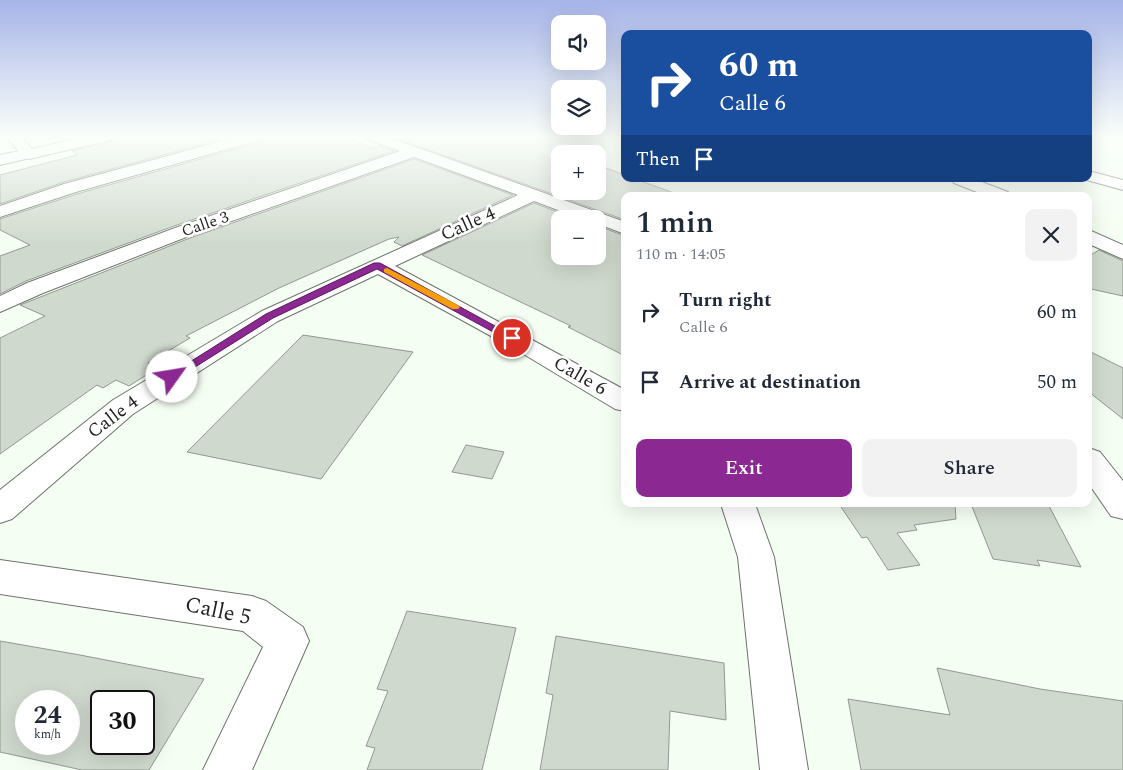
<!DOCTYPE html>
<meta charset="utf-8">
<style>
:root{--surface:#fff;--page:#f2f2f3;--text:#1f2937;--muted:#747a83;--accent:#8b2891}
body{margin:0;font-family:Spectral,serif;background:var(--page);color:var(--text);height:100vh;display:flex;flex-direction:column;font-size:19px;white-space:nowrap}
*{box-sizing:border-box;margin:0}
p{font-size:16px;color:var(--muted)}
.icon{flex:none;width:28px;height:28px;fill:none;stroke:currentColor;stroke-width:2;stroke-linecap:round;stroke-linejoin:round}
.map{position:relative;flex:1;overflow:hidden}
.panel{position:absolute;left:621px;top:192px;width:471px;height:315px;display:flex;flex-direction:column;background:var(--surface);border-radius:10px;box-shadow:0 5px 20px #0002}
.panel>*{flex:none}
.guide{position:absolute;left:621px;top:30px;width:471px;height:152px;border-radius:10px;box-shadow:0 5px 20px #0002;background:#1a4fa0;color:#fff;overflow:hidden}
.controls{position:absolute;left:551px;top:15px;display:grid;gap:10px}
.controls a{display:grid;place-items:center;width:55px;height:55px;border-radius:10px;background:var(--surface);box-shadow:0 5px 20px #0002;font-size:25px}
.speed{position:absolute;left:15px;top:690px;display:flex;gap:10px;font-size:25px;font-weight:700;text-align:center}
.speed>*{display:grid;place-content:center;width:65px;height:65px;border-radius:50%;background:var(--surface);box-shadow:0 5px 20px #0002;line-height:1}
.speed small{font-size:12px;font-weight:400}
.speed .limit{border:2px solid #111;border-radius:8px;background:#fff;color:#111}
.pin{position:absolute;display:grid;place-items:center;width:42px;height:42px;color:#fff;margin:-21px;border:2px solid #fff;border-radius:50%;box-shadow:0 1px 5px #0007}
.me{position:absolute;width:55px;margin:-28px;rotate:58deg;stroke-linejoin:round;filter:drop-shadow(0 0 4px #0008)}
.turn{display:flex;align-items:center;gap:18px;height:105px;padding:0 15px;font-size:22px}
.turn .icon{width:65px;height:65px;stroke-width:2.5}
.turn b{display:block;font-size:35px;line-height:42px}
.then{display:flex;align-items:center;height:48px;padding:0 15px;background:#0003;gap:10px;font-size:19px}
.round{display:grid;place-items:center;flex:none;width:52px;height:52px;border-radius:10px;background:var(--page)}
.head{display:flex;align-items:center;justify-content:space-between;height:85px;padding:0 15px}
h1{font-size:30px;font-weight:600;line-height:38px}
.action{display:flex;gap:10px;margin-top:auto;padding:10px 15px}
.action a{flex:1;height:58px;border-radius:10px;background:var(--accent);color:#fff;font-size:20px;font-weight:600;line-height:58px;text-align:center}
.action a+a{background:var(--page);color:var(--text)}
ul{padding:0;list-style:none}
li{display:flex;align-items:center;gap:15px;height:70px;padding:0 15px}
li div{flex:1}
li b{display:block;font-size:19px}
li em{font-style:normal}
.map>svg:first-child{display:block}
.building{fill:#d0d9ce;stroke:#91998f;fill-rule:evenodd}
.lines{fill:none;stroke-linecap:round;stroke-linejoin:round}
.street-casing{stroke:#6c746a;stroke-width:2}
.secondary-casing{stroke:#6c746a;stroke-width:2}
.street{fill:#fff;fill-rule:evenodd}
.secondary{fill:#fff;fill-rule:evenodd}
.route{fill:#8b2891;stroke:#5a1a5e}
.slow{fill:#f59e0b}
.labels{text-anchor:middle;dominant-baseline:central;stroke-width:5;stroke-linejoin:round;paint-order:stroke}
.far-street-label{font-size:16px;fill:#212420;stroke:#fff}
.street-label{font-size:19px;fill:#212420;stroke:#fff}
.near-street-label{font-size:22px;fill:#212420;stroke:#fff}
</style>
<div class="map">
<svg width="1123" height="770" viewBox="0 0 1123 770">
<rect width="100%" height="100%" fill="#f5fef3"/>
<g class="building">
<polygon points="119,136 233,136 64,182 0,204 0,175 77,155 72,151 115,141"/>
<polygon points="267,136 342,136 373,148 380,146 394,151 174,226 26,281 0,294 0,256 30,245 0,230 0,219 77,194 264,141"/>
<polygon points="413,136 603,136 604,148 578,154 560,154 560,191 598,191 598,165 625,175 625,179 635,179 674,193 673,196 625,196 625,220 401,140"/>
<polygon points="414,159 513,195 402,246 394,242 399,237 389,239 279,288 186,336 190,338 148,363 159,367 129,386 116,380 103,388 97,385 0,454 0,338 45,316 20,305 190,238"/>
<polygon points="534,203 576,219 560,219 560,256 598,256 598,226 625,236 625,356 568,327 571,326 422,255"/>
<polygon points="1099,250 1123,261 1123,296 1091,289 1089,278 1089,256"/>
<polygon points="303,335 413,352 321,479 187,452"/>
<polygon points="1089,351 1123,368 1123,419 1089,392"/>
<polygon points="466,445 504,452 492,479 452,472"/>
<polygon points="839,504 955,504 956,519 914,525 917,530 897,533 920,565 888,570 867,537 862,538"/>
<polygon points="971,504 1048,504 1081,567 1037,560 1040,566 993,559"/>
<polygon points="407,611 516,628 482,770 367,770 375,748 366,746 388,691 377,689"/>
<polygon points="556,636 724,663 726,720 670,711 668,770 540,770 553,695 546,693"/>
<path d="M0,641L80,655L204,679L149,770H82L0,752ZM26,701H69V744H26ZM101,701H144V744H101Z"/>
<polygon points="937,668 1040,689 1123,701 1123,770 861,770 848,699 950,715"/>
</g>
<g class="lines">
<g class="street-casing">
<g id="street">
<polygon points="5,136 20,136 32,149 89,136 117,136 115,139 29,159 24,157"/>
<polygon points="241,136 265,136 263,139 76,192 0,217 0,206 64,184"/>
<polygon points="364,136 385,136 625,222 625,234 598,224 598,219 582,219 534,201 395,266 625,390 625,411 615,409 520,352 378,274 278,321 133,414 12,519 0,523 0,490 113,400 262,311 518,195 414,157 189,236 43,293 0,312 0,296 27,283 175,228 400,151 366,139"/>
<polygon points="952,179 974,179 1008,192 1011,196 987,196 954,183"/>
<polygon points="1089,230 1123,245 1123,259 1089,244"/>
<polygon points="1089,448 1100,452 1123,481 1123,519 1111,516 1089,484"/>
<polygon points="721,504 755,504 774,557 808,770 760,770 738,557"/>
<polygon points="0,560 252,596 266,601 303,627 309,641 252,770 203,770 263,647 243,631 0,594"/>
</g>
</g>
<g class="secondary-casing">
<g id="secondary">
<polygon points="29,149 34,151 37,154 34,157 0,165 0,155"/>
<polygon points="1089,171 1123,180 1123,190 1083,179 1089,179"/>
</g>
</g>
<use href="#street" class="street"/>
<use href="#secondary" class="secondary"/>
</g>
<linearGradient id="sky" x2="0" y2="1"><stop stop-color="#a7b4e8"/><stop offset="0.56" stop-color="#fafffa"/><stop offset="1" stop-color="#fafffa" stop-opacity="0"/></linearGradient>
<rect width="1123" height="244" fill="url(#sky)"/>
<polygon class="route" points="374,263 380,263 517,338 516,340 508,340 377,269 273,318 176,379 168,379 166,377 266,314"/>
<polygon class="slow" points="387,268 458,305 460,307 458,309 452,309 384,272 384,269"/>
<g class="labels">
<g class="far-street-label">
<text transform="translate(205 224) rotate(-19)">Calle 3</text>
</g>
<g class="street-label">
<text transform="translate(468 224) rotate(-24)">Calle 4</text>
<text transform="translate(580 376) rotate(30)">Calle 6</text>
<text transform="translate(113 417) rotate(-37)">Calle 4</text>
</g>
<g class="near-street-label">
<text transform="translate(218 611) rotate(12)">Calle 5</text>
</g>
</g>
</svg>
<div class="controls">
<a><svg class="icon" aria-label="sound" viewBox="0 0 24 24"><path d="M4 9h4l5-4v14l-5-4H4zM17 9q2 3 0 6"/></svg></a>
<a><svg class="icon" aria-label="layers" viewBox="0 0 24 24"><path d="M12 4l9 5-9 5-9-5zM3 14l9 5 9-5"/></svg></a>
<a>+</a>
<a>−</a>
</div>
<div class="speed"><div>24<small>km/h</small></div><div class="limit">30</div></div>
<div class="pin" style="left:512px;top:338px;background:#d93025"><svg class="icon" aria-label="arrive" viewBox="0 0 24 24"><path d="M6 21V4h12l-3 4 3 4H6"/></svg></div>
<svg class="me" style="left:172px;top:377px" viewBox="-20 -20 40 40"><circle r="19" fill="#fff"/><path d="M0-13L10 11 0 6-10 11z" fill="#8b2891"/></svg>
<div class="guide">
<div class="turn"><svg class="icon" aria-label="right" viewBox="0 0 24 24"><path d="M7 20v-9h11M14 6l5 5-5 5"/></svg><div><b>60 m</b>Calle 6</div></div>
<div class="then">Then<svg class="icon" aria-label="arrive" viewBox="0 0 24 24"><path d="M6 21V4h12l-3 4 3 4H6"/></svg></div>
</div>
<section class="panel">
<div class="head"><div><h1>1 min</h1><p>110 m · 14:05</p></div><a class="round"><svg class="icon" aria-label="close" viewBox="0 0 24 24"><path d="M6 6l12 12M18 6L6 18"/></svg></a></div>
<ul>
<li><svg class="icon" aria-label="right" viewBox="0 0 24 24"><path d="M7 20v-9h11M14 6l5 5-5 5"/></svg><div><b>Turn right</b><p>Calle 6</p></div><em>60 m</em></li>
<li><svg class="icon" aria-label="arrive" viewBox="0 0 24 24"><path d="M6 21V4h12l-3 4 3 4H6"/></svg><div><b>Arrive at destination</b></div><em>50 m</em></li>
</ul>
<div class="action"><a>Exit</a><a>Share</a></div>
</section>
</div>
